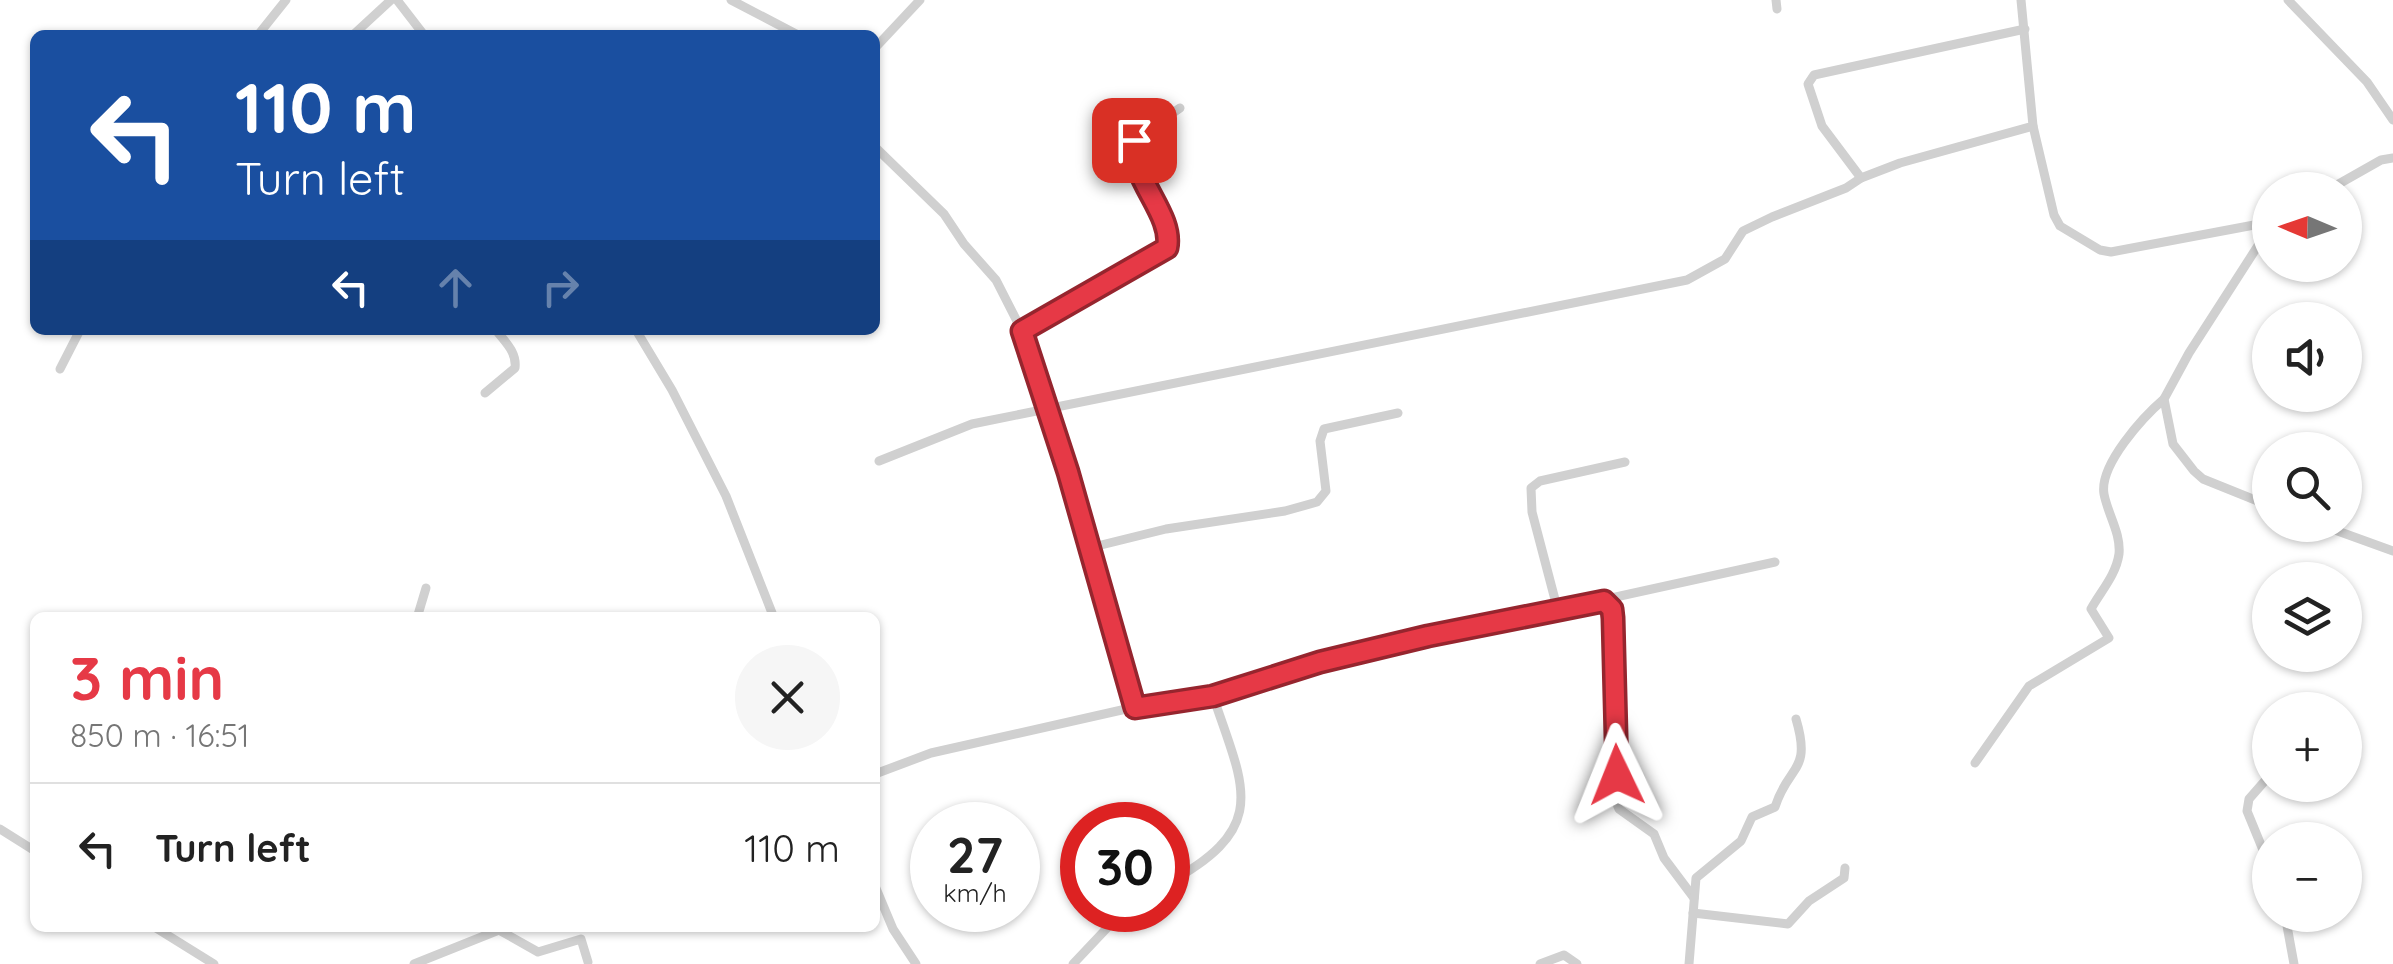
<!DOCTYPE html>
<meta charset="utf-8">
<style>
:root{--surface:#fff;--page:#f6f6f6;--text:#222;--muted:#767676;--line:#e0e0e0;--accent:#e63946}
body{margin:0;font-family:Quicksand,sans-serif;background:var(--page);color:var(--text);height:100vh;display:flex;flex-direction:column;font-size:38px;white-space:nowrap}
*{box-sizing:border-box;margin:0}
p{font-size:32px;color:var(--muted)}
.icon{flex:none;width:55px;height:55px;fill:none;stroke:currentColor;stroke-width:2;stroke-linecap:round;stroke-linejoin:round}
.map{position:relative;flex:1;overflow:hidden}
.panel{position:absolute;left:30px;top:612px;width:850px;height:320px;display:flex;flex-direction:column;background:var(--surface);border-radius:15px;box-shadow:0 2px 8px #0004}
.panel>*{flex:none}
.top-card{position:absolute;left:30px;top:30px;width:850px;height:305px;border-radius:15px;box-shadow:0 2px 8px #0004;background:#1a4fa0;color:#fff;overflow:hidden}
.needle{width:65px;rotate:272deg}
.tools{position:absolute;left:2252px;top:172px;display:grid;gap:20px}
.tools a{display:grid;place-items:center;width:110px;height:110px;border-radius:50%;background:var(--surface);box-shadow:0 2px 8px #0004;font-size:50px}
.speed{position:absolute;left:910px;top:802px;display:flex;gap:20px;font-size:50px;font-weight:700;text-align:center}
.speed>*{display:grid;place-content:center;width:130px;height:130px;border-radius:50%;background:var(--surface);box-shadow:0 2px 8px #0004;line-height:1}
.speed small{font-size:25px;font-weight:400}
.speed .limit{border:15px solid #d22;background:#fff;color:#111}
.pin{position:absolute;display:grid;place-items:center;width:85px;height:85px;color:#fff;margin:-42px;border-radius:20px;box-shadow:0 5px 15px #0006}
.me{position:absolute;width:110px;margin:-55px;rotate:358deg;stroke-linejoin:round;filter:drop-shadow(0 0 8px #0008)}
.turn{display:flex;align-items:center;gap:35px;height:210px;padding:0 40px;font-size:45px}
.turn .icon{width:130px;height:130px;stroke-width:2.5}
.turn b{display:block;font-size:70px;line-height:85px}
.lanes{display:flex;align-items:center;height:95px;padding:0 40px;background:#0003;justify-content:center;gap:50px;direction:ltr}
.lanes .off{opacity:.35}
.round{display:grid;place-items:center;flex:none;width:105px;height:105px;border-radius:52px;background:var(--page)}
.headline{display:flex;align-items:center;justify-content:space-between;height:170px;padding:0 40px}
h1{font-size:60px;font-weight:700;line-height:75px;color:var(--accent)}
ul{padding:0;list-style:none}
li{display:flex;align-items:center;gap:30px;height:130px;padding:0 40px;border-top:2px solid var(--line)}
li div{flex:1}
li b{display:block;font-size:38px}
li em{font-style:normal}
.map>svg:first-child{display:block}
.lines{fill:none;stroke-linecap:round;stroke-linejoin:round}
.minor{stroke:#d0d0d0;stroke-width:9}
.route-casing{stroke:#96252e;stroke-width:25}
.route{stroke:#e63946;stroke-width:18}
</style>
<div class="map">
<svg width="2393" height="964" viewBox="0 0 2393 964">
<rect width="100%" height="100%" fill="#fff"/>
<g class="lines">
<g class="minor">
<polyline points="397,0 424,35"/>
<polyline points="731,0 798,35"/>
<polyline points="1776,0 1777,9"/>
<polyline points="2288,0 2367,82 2393,120"/>
<polyline points="258,35 286,0"/>
<polyline points="353,35 391,0"/>
<polyline points="875,48 920,0"/>
<polyline points="2033,126 2054,215 2060,226 2100,250 2111,252 2270,222"/>
<polyline points="875,147 944,214 964,244 996,280 1022,331 1068,471 1135,707 931,753 875,774"/>
<polyline points="1861,178 1822,126 1808,84 1814,75 2025,29"/>
<polyline points="2328,190 2381,160 2393,158"/>
<polyline points="2270,227 2189,353 2164,399 2173,444 2194,471 2203,479 2270,506"/>
<polyline points="636,330 672,390 726,496 774,618"/>
<polyline points="1022,331 1167,248 1167,232 1132,151 1134,140 1180,108"/>
<polyline points="60,369 80,330"/>
<path d="M485,393L515,368C517,352 505,342 496,330"/>
<polyline points="879,461 972,424 1687,280 1725,259 1743,231 1772,217 1846,188 1861,178 1900,163 2033,126 2021,0"/>
<polyline points="2321,525 2393,551"/>
<polyline points="1089,548 1166,529 1285,511 1317,502 1326,491 1320,441 1324,429 1398,413"/>
<polyline points="1604,601 1613,618 1616,802 1619,809 1654,834 1664,858 1694,898"/>
<polyline points="1558,611 1532,512 1531,488 1540,481 1625,462"/>
<polyline points="417,618 426,588"/>
<polyline points="1135,707 1213,696 1320,662 1775,562"/>
<path d="M1975,763L2029,686L2109,638L2091,609C2101,591 2116,575 2119,554C2121,533 2108,515 2104,494C2099,465 2143,417 2164,399"/>
<polyline points="2270,775 2249,799 2247,811 2270,867"/>
<polyline points="0,829 35,851"/>
<path d="M1168,883C1271,827 1244,788 1213,696"/>
<polyline points="875,886 893,929 916,964"/>
<polyline points="1693,913 1788,924 1809,901 1844,878 1845,868"/>
<polyline points="2285,915 2294,964"/>
<polyline points="156,928 214,964"/>
<polyline points="499,930 538,952 581,939 588,962"/>
<polyline points="414,964 504,928"/>
<polyline points="1073,964 1124,910"/>
<polyline points="1540,964 1564,955 1577,964"/>
<path d="M1689,964L1696,878L1741,841L1752,817L1775,807C1788,765 1812,773 1796,719"/>
</g>
</g>
<g class="lines">
<g class="route-casing">
<path id="route" d="M1134,140C1129,178 1174,214 1167,248L1022,331L1068,472L1135,708L1213,696L1320,662L1428,636L1604,601L1612,609L1613,618L1617,775"/>
</g>
<use href="#route" class="route"/>
</g>
</svg>
<div class="tools">
<a><svg class="needle" viewBox="-14 -14 28 28"><path d="M0-13l5 13h-10z" fill="#e53935"/><path d="M0 13l5-13h-10z" fill="#767676"/></svg></a>
<a><svg class="icon" aria-label="sound" viewBox="0 0 24 24"><path d="M4 9h4l5-4v14l-5-4H4zM17 9q2 3 0 6"/></svg></a>
<a><svg class="icon" aria-label="search" viewBox="0 0 24 24"><circle cx="10" cy="10" r="6"/><path d="M15 15l6 6"/></svg></a>
<a><svg class="icon" aria-label="layers" viewBox="0 0 24 24"><path d="M12 4l9 5-9 5-9-5zM3 14l9 5 9-5"/></svg></a>
<a>+</a>
<a>−</a>
</div>
<div class="speed"><div>27<small>km/h</small></div><div class="limit">30</div></div>
<div class="pin" style="left:1134px;top:140px;background:#d93025"><svg class="icon" aria-label="arrive" viewBox="0 0 24 24"><path d="M6 21V4h12l-3 4 3 4H6"/></svg></div>
<svg class="me" style="left:1617px;top:775px" viewBox="-20 -20 40 40"><path d="M0-17L14 15 0 8-14 15z" fill="#e63946" stroke="#fff" stroke-width="4"/></svg>
<div class="top-card">
<div class="turn"><svg class="icon" aria-label="left" viewBox="0 0 24 24"><path d="M17 20v-9H6M10 6l-5 5 5 5"/></svg><div><b>110 m</b>Turn left</div></div>
<div class="lanes"><svg class="icon" aria-label="left" viewBox="0 0 24 24"><path d="M17 20v-9H6M10 6l-5 5 5 5"/></svg><svg class="icon off" aria-label="ahead" viewBox="0 0 24 24"><path d="M12 20V5M6 11l6-6 6 6"/></svg><svg class="icon off" aria-label="right" viewBox="0 0 24 24"><path d="M7 20v-9h11M14 6l5 5-5 5"/></svg></div>
</div>
<section class="panel">
<div class="headline"><div><h1>3 min</h1><p>850 m · 16:51</p></div><a class="round"><svg class="icon" aria-label="close" viewBox="0 0 24 24"><path d="M6 6l12 12M18 6L6 18"/></svg></a></div>
<ul>
<li><svg class="icon" aria-label="left" viewBox="0 0 24 24"><path d="M17 20v-9H6M10 6l-5 5 5 5"/></svg><div><b>Turn left</b></div><em>110 m</em></li>
</ul>
</section>
</div>
